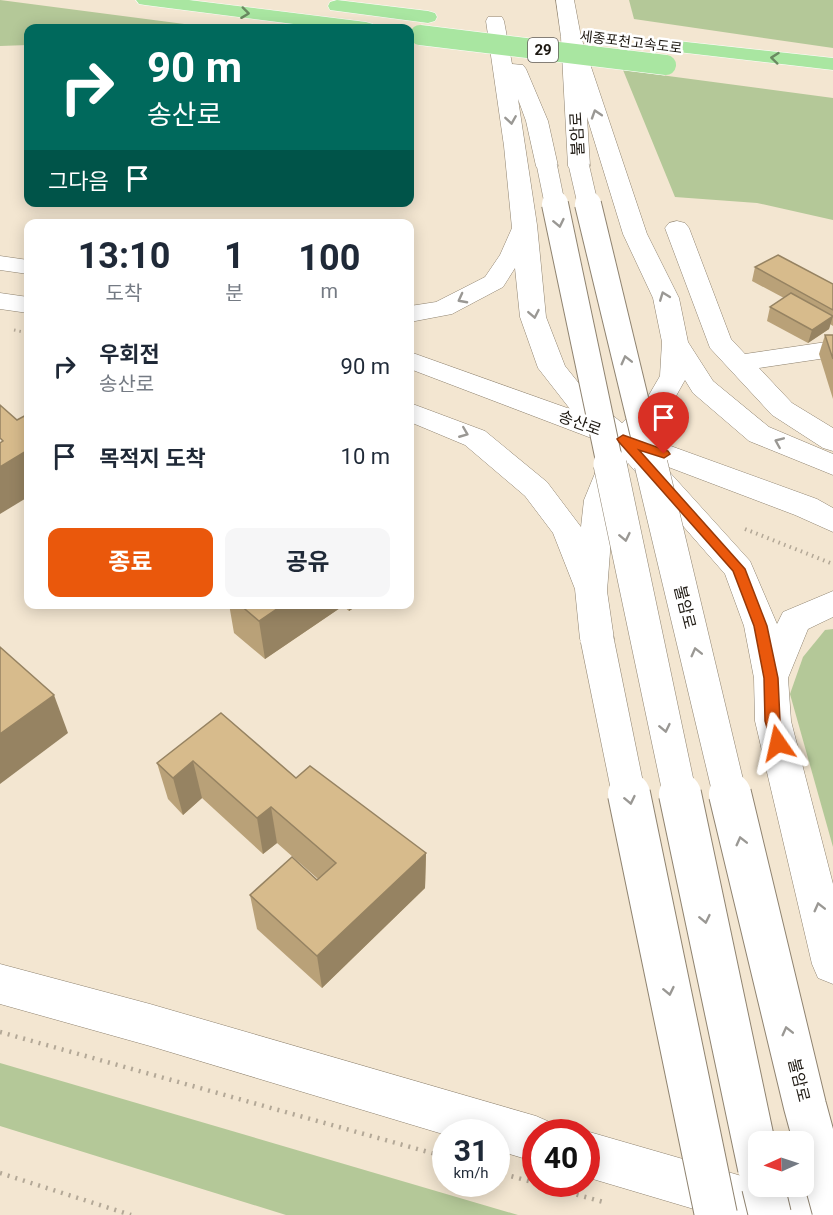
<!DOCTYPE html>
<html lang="ko">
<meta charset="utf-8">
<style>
:root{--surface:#fff;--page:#f6f6f7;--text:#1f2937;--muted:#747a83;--accent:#ea580c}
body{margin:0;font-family:Roboto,"Noto Sans KR",sans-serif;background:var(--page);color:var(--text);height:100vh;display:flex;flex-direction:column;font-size:22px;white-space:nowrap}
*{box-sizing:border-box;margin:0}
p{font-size:20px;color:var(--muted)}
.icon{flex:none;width:33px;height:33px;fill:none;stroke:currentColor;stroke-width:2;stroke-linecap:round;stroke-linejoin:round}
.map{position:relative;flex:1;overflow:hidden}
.details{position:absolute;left:24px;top:219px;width:390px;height:390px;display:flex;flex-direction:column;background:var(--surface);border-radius:12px;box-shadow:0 3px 15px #0003}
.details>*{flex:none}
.guide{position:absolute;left:24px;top:24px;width:390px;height:183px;border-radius:12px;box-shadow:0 3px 15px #0003;background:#00695c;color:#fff;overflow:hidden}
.needle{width:39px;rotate:267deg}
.buttons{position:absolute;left:748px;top:1131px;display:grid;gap:12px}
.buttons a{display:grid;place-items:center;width:66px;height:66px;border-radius:12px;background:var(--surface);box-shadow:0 3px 15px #0003;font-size:30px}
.speed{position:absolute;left:432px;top:1119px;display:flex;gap:12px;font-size:30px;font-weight:700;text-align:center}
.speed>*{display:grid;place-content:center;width:78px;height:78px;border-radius:50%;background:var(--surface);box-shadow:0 3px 15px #0003;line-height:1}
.speed small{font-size:15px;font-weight:400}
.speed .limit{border:9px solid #d22;background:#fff;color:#111}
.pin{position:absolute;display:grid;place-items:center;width:51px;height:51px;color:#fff;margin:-62px -26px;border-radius:50% 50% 50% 0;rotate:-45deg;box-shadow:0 0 6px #0007}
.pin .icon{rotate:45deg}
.me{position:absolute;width:66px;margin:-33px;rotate:349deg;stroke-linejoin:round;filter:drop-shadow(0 0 4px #0008)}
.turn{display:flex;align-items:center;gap:21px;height:126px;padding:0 24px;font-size:27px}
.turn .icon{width:78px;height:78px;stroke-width:2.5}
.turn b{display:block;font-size:42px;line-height:51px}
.then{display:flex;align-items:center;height:57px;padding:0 24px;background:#0003;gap:12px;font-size:22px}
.eta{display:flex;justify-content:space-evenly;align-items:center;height:102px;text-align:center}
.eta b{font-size:36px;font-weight:700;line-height:42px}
.cta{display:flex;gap:12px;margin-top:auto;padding:12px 24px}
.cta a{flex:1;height:69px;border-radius:12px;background:var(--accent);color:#fff;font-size:24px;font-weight:700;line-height:69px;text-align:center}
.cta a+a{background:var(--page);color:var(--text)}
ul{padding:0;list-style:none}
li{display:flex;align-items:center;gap:18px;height:90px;padding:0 24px}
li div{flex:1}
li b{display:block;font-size:22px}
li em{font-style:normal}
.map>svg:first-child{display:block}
.green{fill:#b4c898}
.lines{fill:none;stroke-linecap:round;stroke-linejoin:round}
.minor-casing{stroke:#8f8370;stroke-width:1}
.highway-casing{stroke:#fff;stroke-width:1}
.path-far2{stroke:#b3a897;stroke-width:3;stroke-dasharray:1.5 4;stroke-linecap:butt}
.path-far1{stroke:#b3a897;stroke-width:4;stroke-dasharray:1.5 4.5;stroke-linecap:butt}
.path{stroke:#b3a897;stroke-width:4.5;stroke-dasharray:2 6;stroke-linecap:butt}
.minor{fill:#fff;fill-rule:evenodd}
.highway{fill:#a9e6a1;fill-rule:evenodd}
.minor-bridge-far3-casing{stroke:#8f8370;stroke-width:21;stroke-linecap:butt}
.minor-bridge-far2-casing{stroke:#8f8370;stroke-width:28;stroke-linecap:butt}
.minor-bridge-far1-casing{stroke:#8f8370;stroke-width:34;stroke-linecap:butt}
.minor-bridge-casing{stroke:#8f8370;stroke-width:44;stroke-linecap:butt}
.highway-bridge-casing{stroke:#fff;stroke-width:21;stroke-linecap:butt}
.minor-bridge-far3{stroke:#fff;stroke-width:20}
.minor-bridge-far2{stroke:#fff;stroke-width:26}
.minor-bridge-far1{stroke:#fff;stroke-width:33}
.minor-bridge{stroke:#fff;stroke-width:42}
.highway-bridge{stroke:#a9e6a1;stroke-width:20}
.wall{fill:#b9a178}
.shaded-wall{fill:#968362}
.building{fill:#d7bb8c;stroke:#968362;stroke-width:1.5}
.oneway{stroke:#6a8a61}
.oneway2{stroke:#9a9894}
.route{fill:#ea580c;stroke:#983908;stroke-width:1.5}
.labels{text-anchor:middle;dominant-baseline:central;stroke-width:5;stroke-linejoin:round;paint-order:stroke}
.far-street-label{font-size:14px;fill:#1e1912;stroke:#fff}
.shield{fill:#fff;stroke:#625e59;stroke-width:1.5}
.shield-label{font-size:15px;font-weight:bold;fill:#1e1912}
.street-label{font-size:16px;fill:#1e1912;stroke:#fff}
</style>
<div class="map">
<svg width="833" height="1215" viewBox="0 0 833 1215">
<rect width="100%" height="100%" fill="#f3e6d1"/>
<g class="green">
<polygon points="0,0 215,28 28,28 28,45 0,46"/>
<polygon points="629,0 833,0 833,48 634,19"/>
<polygon points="623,70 833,98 833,220 757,203 675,197"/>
<polygon points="833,629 833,847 790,694 803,657 825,630"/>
<polygon points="0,1063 518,1215 286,1215 0,1126"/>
</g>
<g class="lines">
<g class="minor-casing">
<g id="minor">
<polygon points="556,0 574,0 581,37 647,234 679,298 688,342 713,381 769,427 833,454 833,475 749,441 693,393 685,380 667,412 643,436 817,499 833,508 833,532 795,515 663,465 750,561 777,624 783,612 833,591 833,617 808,629 788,678 791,721 833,884 833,984 818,978 812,964 755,721 754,678 744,626 725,574 628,463 614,500 607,591 614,639 609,648 597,652 585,648 580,639 575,589 553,533 525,496 465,445 410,422 410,403 485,431 547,482 581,527 584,500 607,444 410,369 410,352 570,409 538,368 520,317 515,268 503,287 452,314 410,322 410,306 436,302 485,277 500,255 512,228 504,146 486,21 488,17 502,17 504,21 512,64 523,65 526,69 548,121 558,166 555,171 547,173 539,171 536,166 526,121 518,99 537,225 546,317 565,366 589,396 622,423 646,400 660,376 662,342 653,298 623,234 587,117 590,166 587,171 579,173 571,171 568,166 561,37"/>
<polygon points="677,221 685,223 689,228 731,339 745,354 833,341 833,357 759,368 792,403 833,428 833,451 823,448 772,415 710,348 665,228 669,223"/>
<polygon points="0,256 28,260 28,274 0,270"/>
<polygon points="0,293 28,297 28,313 0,309"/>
<polygon points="0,964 150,1004 536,1116 552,1123 556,1132 536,1132 536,1162 496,1150 496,1132 446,1132 446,1135 150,1046 0,1004"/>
<path d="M586,1131L759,1181V1186C778,1186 793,1191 811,1198L818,1215H714L586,1177V1132H582Z"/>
</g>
</g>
<g class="highway-casing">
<g id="highway">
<polygon points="136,0 189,0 366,22 373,24 375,28 325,28 145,5 139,4"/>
<polygon points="337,0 428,11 435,13 437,17 435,21 428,23 330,10 328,6 330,2"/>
<polygon points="659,39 833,58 833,70 652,49 649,45 652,41"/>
</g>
</g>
<polyline class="path-far2" points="14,330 28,333"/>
<polyline class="path-far1" points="745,529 833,564"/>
<g class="path">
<polyline points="0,1032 446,1157"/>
<polyline points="496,1172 536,1183"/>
<polyline points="0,1173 131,1215"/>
<polyline points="538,1184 607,1203"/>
</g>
<use href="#minor" class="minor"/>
<use href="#highway" class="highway"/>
<g class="minor-bridge-far3-casing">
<g id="minor-bridge-far3">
<polyline points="547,166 555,205"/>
<polyline points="579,166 588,205"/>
</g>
</g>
<g class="minor-bridge-far2-casing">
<g id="minor-bridge-far2">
<polyline points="555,204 610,465"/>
<polyline points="588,204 651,465"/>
</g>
</g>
<g class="minor-bridge-far1-casing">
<g id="minor-bridge-far1">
<polyline points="610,464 680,796"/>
<polyline points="651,464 730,796"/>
<polyline points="597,639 629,796"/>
</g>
</g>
<g class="minor-bridge-casing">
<g id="minor-bridge">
<polyline points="629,794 716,1215"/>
<polyline points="680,794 759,1168"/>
<polyline points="730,794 805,1106 833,1209"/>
<polyline points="763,1186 770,1215"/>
</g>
</g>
<g class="highway-bridge-casing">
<polyline id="highway-bridge" points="420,35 666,65"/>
</g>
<use href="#minor-bridge-far3" class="minor-bridge-far3"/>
<use href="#minor-bridge-far2" class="minor-bridge-far2"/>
<use href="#minor-bridge-far1" class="minor-bridge-far1"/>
<use href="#minor-bridge" class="minor-bridge"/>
<use href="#highway-bridge" class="highway-bridge"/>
</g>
<g class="wall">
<polygon points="755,267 833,284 833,326 830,324 829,329 808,343 767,321 770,307 784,298 752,281"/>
<polygon points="825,335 833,335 833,399 819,354"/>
<polygon points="229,604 360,604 349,611 343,606 265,659 234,633"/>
<polygon points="221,713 296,778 426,853 425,888 322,988 257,929 250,895 318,879 277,843 263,854 202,798 183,815 168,799 157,763"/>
</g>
<g class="shaded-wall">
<polygon points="833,316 829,329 808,343 812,330"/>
<polygon points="0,446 28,450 28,497 0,514"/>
<polygon points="284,604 343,604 343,606 265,659 259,621"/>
<polygon points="349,604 360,604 349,611"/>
<polygon points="54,695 68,733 0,784 0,734"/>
<polygon points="193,761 202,798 183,815 173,778"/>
<polygon points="271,807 277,843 263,854 257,818"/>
<polygon points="426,853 425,888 322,988 317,956"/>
</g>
<g class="building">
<polygon points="778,255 833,284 833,310 755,267"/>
<polygon points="791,293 833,316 812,330 770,307"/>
<polygon points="825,335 833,335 833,359"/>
<polygon points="0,405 17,420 28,414 28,450 0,467 0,443 3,441 0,438"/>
<polygon points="239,604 284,604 259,621"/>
<polygon points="0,647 54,695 0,734"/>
<polygon points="221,713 296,778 310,766 426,853 317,956 250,895 292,857 317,880 336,863 271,807 257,818 193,761 173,778 157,763"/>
</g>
<defs><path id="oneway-chevron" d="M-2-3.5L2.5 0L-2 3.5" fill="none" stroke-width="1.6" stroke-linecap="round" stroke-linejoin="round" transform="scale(1.5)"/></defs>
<g class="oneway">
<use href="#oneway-chevron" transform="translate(245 13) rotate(7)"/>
<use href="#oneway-chevron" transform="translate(775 58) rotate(-174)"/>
</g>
<g class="oneway2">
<use href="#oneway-chevron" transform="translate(596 114) rotate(-108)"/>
<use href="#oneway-chevron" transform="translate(511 120) rotate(81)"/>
<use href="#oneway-chevron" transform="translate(559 223) rotate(78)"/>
<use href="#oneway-chevron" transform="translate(664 296) rotate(-111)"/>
<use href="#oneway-chevron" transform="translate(462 299) rotate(152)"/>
<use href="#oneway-chevron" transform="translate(534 314) rotate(79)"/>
<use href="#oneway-chevron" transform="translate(626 360) rotate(-104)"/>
<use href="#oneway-chevron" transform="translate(464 433) rotate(22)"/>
<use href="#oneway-chevron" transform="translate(779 442) rotate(-157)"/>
<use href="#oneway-chevron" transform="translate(625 537) rotate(78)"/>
<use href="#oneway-chevron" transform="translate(696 652) rotate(-104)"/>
<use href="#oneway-chevron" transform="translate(665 728) rotate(78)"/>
<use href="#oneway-chevron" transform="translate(630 800) rotate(78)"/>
<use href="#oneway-chevron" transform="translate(741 841) rotate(-104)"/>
<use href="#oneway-chevron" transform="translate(819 907) rotate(-104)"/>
<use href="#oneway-chevron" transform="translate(705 919) rotate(78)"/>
<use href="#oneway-chevron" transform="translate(669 991) rotate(78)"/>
<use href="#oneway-chevron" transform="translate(787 1031) rotate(-104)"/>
</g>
<polygon class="route" points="623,435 668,451 670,454 664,458 639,450 745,569 767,626 778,678 780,721 786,743 783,748 778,750 773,748 765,721 764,678 754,626 733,571 619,442 617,439"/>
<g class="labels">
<g class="far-street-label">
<text transform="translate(631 42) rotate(7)">세종포천고속도로</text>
</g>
<rect class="shield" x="528" y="38" width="30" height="24" rx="4.5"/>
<g class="shield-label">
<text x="543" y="50">29</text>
</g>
<g class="street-label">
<text transform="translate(577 134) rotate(-93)">불암로</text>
<text transform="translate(580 423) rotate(20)">송산로</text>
<text transform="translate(685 607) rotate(76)">불암로</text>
<text transform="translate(799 1080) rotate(76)">불암로</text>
</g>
</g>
</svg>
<div class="buttons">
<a><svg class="needle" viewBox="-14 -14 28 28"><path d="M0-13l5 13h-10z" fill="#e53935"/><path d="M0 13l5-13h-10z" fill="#747a83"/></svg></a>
</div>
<div class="speed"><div>31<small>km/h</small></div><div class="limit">40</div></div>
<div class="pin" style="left:664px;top:454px;background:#d93025"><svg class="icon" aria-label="arrive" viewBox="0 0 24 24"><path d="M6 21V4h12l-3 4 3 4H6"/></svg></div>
<svg class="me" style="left:778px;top:743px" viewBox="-20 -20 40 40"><path d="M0-17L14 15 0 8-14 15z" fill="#ea580c" stroke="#fff" stroke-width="4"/></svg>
<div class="guide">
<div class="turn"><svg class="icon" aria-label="right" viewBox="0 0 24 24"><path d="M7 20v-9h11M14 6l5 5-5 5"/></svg><div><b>90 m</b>송산로</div></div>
<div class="then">그다음<svg class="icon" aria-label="arrive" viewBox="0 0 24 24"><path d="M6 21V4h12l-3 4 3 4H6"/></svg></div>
</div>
<section class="details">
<div class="eta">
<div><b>13:10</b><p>도착</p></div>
<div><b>1</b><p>분</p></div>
<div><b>100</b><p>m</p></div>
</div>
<ul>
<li><svg class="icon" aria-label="right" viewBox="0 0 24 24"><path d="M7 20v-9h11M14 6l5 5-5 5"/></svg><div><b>우회전</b><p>송산로</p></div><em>90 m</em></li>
<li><svg class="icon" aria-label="arrive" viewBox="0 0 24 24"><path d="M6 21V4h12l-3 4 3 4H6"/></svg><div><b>목적지 도착</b></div><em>10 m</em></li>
</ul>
<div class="cta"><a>종료</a><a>공유</a></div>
</section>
</div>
